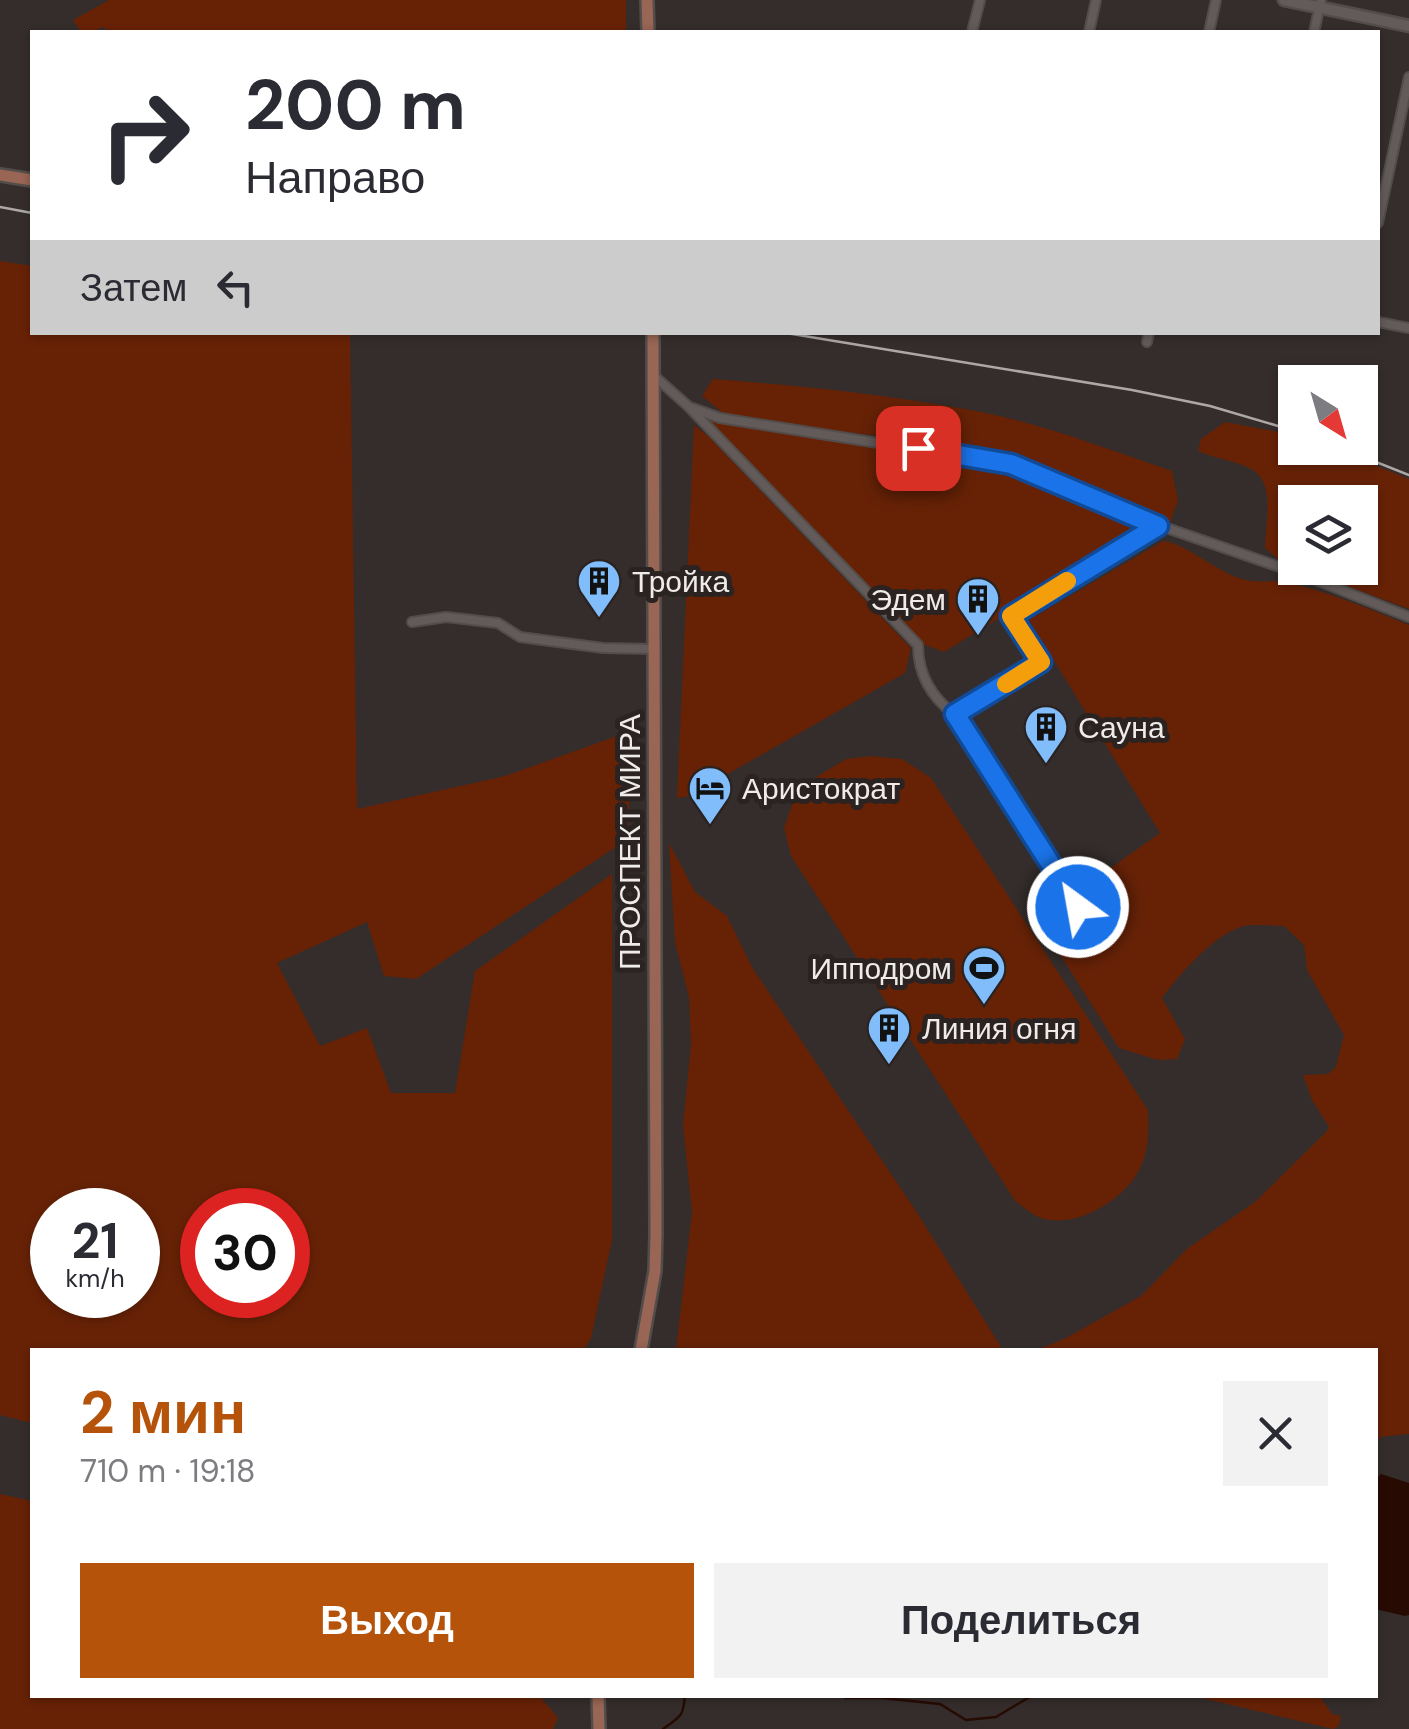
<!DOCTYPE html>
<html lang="ru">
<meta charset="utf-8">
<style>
:root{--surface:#fff;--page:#f2f2f3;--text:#2b2b33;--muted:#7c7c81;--accent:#b45309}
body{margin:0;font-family:"DM Sans",sans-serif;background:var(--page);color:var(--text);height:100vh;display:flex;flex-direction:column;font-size:38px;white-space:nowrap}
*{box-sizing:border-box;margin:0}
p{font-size:32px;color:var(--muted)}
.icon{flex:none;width:55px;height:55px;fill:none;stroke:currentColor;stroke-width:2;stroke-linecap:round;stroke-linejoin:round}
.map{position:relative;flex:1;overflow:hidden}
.sheet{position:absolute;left:30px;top:1348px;width:1348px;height:350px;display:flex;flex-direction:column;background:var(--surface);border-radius:0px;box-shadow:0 2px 8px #0004}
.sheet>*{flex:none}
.top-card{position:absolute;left:30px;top:30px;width:1350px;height:305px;border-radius:0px;box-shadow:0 2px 8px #0004;background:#fff;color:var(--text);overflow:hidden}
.needle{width:65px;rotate:143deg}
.controls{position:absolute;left:1278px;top:365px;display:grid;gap:20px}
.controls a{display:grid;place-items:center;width:100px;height:100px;border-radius:0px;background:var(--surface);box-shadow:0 2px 8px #0004;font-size:50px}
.speed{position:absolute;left:30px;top:1188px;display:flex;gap:20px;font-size:50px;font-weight:700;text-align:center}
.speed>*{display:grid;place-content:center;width:130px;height:130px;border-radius:50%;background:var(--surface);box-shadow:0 2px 8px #0004;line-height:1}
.speed small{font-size:25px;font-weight:400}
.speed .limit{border:15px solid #d22;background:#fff;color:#111}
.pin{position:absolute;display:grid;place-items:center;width:85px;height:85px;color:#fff;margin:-42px;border-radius:20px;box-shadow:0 5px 15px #0006}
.me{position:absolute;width:110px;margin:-55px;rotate:328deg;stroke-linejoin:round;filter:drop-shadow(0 0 8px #0008)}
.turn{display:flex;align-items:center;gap:35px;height:210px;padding:0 50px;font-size:45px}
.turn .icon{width:130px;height:130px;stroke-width:2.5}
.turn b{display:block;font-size:70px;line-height:85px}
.then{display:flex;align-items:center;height:95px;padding:0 50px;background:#0003;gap:20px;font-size:38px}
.round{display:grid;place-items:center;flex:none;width:105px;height:105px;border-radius:0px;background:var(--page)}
.headline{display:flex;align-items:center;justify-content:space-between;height:170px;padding:0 50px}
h1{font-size:60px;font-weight:700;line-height:75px;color:var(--accent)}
.action{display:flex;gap:20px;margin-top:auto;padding:20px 50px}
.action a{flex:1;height:115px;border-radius:0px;background:var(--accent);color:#fff;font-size:40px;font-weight:700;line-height:115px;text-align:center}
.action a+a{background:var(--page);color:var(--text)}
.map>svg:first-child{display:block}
.green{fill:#672206;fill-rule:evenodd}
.water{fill:#270b03}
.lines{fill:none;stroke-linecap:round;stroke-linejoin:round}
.stream{stroke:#270b03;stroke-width:2.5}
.street-casing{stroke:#524d4b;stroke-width:12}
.secondary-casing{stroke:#524d4b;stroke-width:15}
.primary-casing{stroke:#524d4b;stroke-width:16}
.street{stroke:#635b59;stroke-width:8}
.secondary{stroke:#635b59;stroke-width:10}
.primary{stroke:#996554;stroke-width:11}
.rail{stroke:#ada8a6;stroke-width:2.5}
.route-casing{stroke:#114b97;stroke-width:25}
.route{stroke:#1a73e8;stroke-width:18}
.slow{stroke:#f59e0b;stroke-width:18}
.labels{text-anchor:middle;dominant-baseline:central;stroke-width:10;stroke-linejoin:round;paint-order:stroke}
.poi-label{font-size:30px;fill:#efebe9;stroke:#2a2321;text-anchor:start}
.street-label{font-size:30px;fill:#efebe9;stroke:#2a2321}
</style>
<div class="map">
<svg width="1409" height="1729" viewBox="0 0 1409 1729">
<rect width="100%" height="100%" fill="#342d2b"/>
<g class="green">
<polygon points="109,0 626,0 626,32 110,32 102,27 94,32 81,32 73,20"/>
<path d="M0,261L32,266V332L350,333L357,809L505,776L631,731L628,839L416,979L384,976L367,922L277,963L320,1046L367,1028L391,1093H455L475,971L612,874V1240L591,1338L584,1350H32V1423L0,1415ZM52,1210H138V1295H52ZM202,1210H288V1295H202Z"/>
<path d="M713,379C803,386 892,395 981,412C1046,425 1109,450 1172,471L1178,500L1170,523L1010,458L948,450L922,441L729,418L702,396Z"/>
<polygon points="704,419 1011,467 1151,525 944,652 920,643"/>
<path d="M1225,422L1295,435V448H1332L1409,479V609L1299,568H1360V502H1295V566L1280,561L1265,548C1265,526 1276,485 1253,470C1240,462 1214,458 1198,451L1201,439Z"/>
<polygon points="694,425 709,437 911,648 905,673 689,796 677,798"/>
<path d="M1163,541C1188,544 1220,575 1246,580C1258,583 1272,580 1285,582C1327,591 1369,609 1409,625V1434L1380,1437L1375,1445V1350H1037L1066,1338L1141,1296L1188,1248L1255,1202L1326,1132L1329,1127L1312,1100L1303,1075L1328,1074L1336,1067L1344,1035L1307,970L1304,945L1284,926C1272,926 1256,924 1244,926C1215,933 1179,975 1162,998L1185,1039L1177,1059L1158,1060L1119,1048L1051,940L1102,908L1088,884L1160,833L1029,620Z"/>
<path d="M870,756L902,759L931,778L1148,1110C1149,1131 1149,1154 1138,1172C1121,1203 1070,1232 1036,1216C1029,1212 1022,1206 1016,1202L791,856L784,828L794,799L810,781L846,759Z"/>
<polygon points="669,843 695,892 727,916 753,969 916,1211 1003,1350 676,1350 692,1212 683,1126 691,1044 689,997 675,942"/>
<polygon points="0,1494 32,1501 32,1695 539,1695 558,1718 553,1729 0,1729"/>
<polygon points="1189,1695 1319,1695 1332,1714 1341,1716 1339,1726 1333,1729"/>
</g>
<polygon class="water" points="1381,1474 1409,1483 1409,1615 1405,1616 1375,1609 1375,1480"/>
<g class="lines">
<g class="stream">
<polyline points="841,1695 845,1698 882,1698 940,1704 966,1720 996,1717 1033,1695"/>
<path d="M663,1729C682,1715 683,1717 685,1695"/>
</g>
<g class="street-casing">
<g id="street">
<polyline points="972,32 980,0"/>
<polyline points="1089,32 1096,0"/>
<polyline points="1209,32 1216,0"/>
<polyline points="1314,32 1321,0"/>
<polyline points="1378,223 1409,77"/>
<polyline points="1378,322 1409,328"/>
<polyline points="1147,342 1149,332"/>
<path d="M653,375L688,406L918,645C918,675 931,697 955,715L1078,907"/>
<polyline points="692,408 720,418 1011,464 1158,525"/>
<polyline points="412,622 446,617 498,623 520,637 603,648 653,649"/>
<polyline points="955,715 1041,662 1011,615 1158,525 1306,576 1409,617"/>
</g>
</g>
<g class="secondary-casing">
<polyline id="secondary" points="1284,0 1409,26"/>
</g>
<g class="primary-casing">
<g id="primary">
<polyline points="647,0 648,32"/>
<polyline points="0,175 32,180"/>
<polyline points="641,1350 655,1271 656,1234 653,332"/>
<polyline points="598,1695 599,1729"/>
</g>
</g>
<use href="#street" class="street"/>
<use href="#secondary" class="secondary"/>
<use href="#primary" class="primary"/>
<g class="rail">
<polyline points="0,207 32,213"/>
<polyline points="780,332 1132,390 1210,406 1295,431"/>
<polyline points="1341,448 1409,475"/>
</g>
</g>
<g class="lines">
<g class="route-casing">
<polyline id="route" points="918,448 1011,464 1158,526 1011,616 1041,662 955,714 1078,907"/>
</g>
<use href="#route" class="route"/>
<polyline class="slow" points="1006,684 1041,662 1011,616 1067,581"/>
</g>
<defs>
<g id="building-pin" transform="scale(2.25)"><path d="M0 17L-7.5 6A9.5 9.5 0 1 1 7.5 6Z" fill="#80bdfa" stroke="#2a2321"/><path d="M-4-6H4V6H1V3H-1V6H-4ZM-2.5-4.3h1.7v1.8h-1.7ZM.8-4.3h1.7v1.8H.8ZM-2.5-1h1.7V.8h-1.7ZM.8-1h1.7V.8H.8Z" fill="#111"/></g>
<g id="hotel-pin" transform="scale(2.25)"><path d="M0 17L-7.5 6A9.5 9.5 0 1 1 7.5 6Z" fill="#80bdfa" stroke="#2a2321"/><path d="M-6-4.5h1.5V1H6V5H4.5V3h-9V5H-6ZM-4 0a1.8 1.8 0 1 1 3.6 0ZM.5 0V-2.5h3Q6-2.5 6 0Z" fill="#111"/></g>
<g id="stadium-pin" transform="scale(2.25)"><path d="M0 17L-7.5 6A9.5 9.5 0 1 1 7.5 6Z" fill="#80bdfa" stroke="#2a2321"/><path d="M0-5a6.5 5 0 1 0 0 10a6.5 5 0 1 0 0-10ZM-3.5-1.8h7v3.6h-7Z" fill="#111"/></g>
</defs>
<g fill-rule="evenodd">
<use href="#building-pin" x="599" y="581"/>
<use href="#building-pin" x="978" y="599"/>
<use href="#building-pin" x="1046" y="727"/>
<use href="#hotel-pin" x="710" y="788"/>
<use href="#stadium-pin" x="984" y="968"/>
<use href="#building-pin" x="889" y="1028"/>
</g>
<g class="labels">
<g class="poi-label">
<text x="632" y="581">Тройка</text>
<text x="946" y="599" text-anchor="end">Эдем</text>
<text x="1078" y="727">Сауна</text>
<text x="742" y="788">Аристократ</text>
<text x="952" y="968" text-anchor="end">Ипподром</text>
<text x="922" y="1028">Линия огня</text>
</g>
<g class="street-label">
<text transform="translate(629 842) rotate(-90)">ПРОСПЕКТ МИРА</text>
</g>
</g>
</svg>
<div class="controls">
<a><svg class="needle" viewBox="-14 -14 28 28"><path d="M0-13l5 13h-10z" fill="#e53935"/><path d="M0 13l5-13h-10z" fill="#7c7c81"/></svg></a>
<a><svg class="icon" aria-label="layers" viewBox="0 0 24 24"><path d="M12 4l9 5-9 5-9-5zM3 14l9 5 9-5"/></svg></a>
</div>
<div class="speed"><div>21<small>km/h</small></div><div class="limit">30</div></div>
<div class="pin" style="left:918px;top:448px;background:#d93025"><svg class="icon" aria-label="arrive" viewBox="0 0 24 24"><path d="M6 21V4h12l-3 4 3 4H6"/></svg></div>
<svg class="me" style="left:1078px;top:907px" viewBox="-20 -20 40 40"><circle r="17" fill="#1a73e8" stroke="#fff" stroke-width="3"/><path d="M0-11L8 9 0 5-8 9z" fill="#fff"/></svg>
<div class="top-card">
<div class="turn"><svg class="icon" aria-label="right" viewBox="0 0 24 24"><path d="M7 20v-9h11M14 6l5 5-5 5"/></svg><div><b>200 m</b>Направо</div></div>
<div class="then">Затем<svg class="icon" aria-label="left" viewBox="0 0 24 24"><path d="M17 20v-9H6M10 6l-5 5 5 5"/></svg></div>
</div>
<section class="sheet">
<div class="headline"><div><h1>2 мин</h1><p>710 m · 19:18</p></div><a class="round"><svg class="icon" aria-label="close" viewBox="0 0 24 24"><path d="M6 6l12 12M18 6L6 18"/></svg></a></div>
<div class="action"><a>Выход</a><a>Поделиться</a></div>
</section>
</div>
